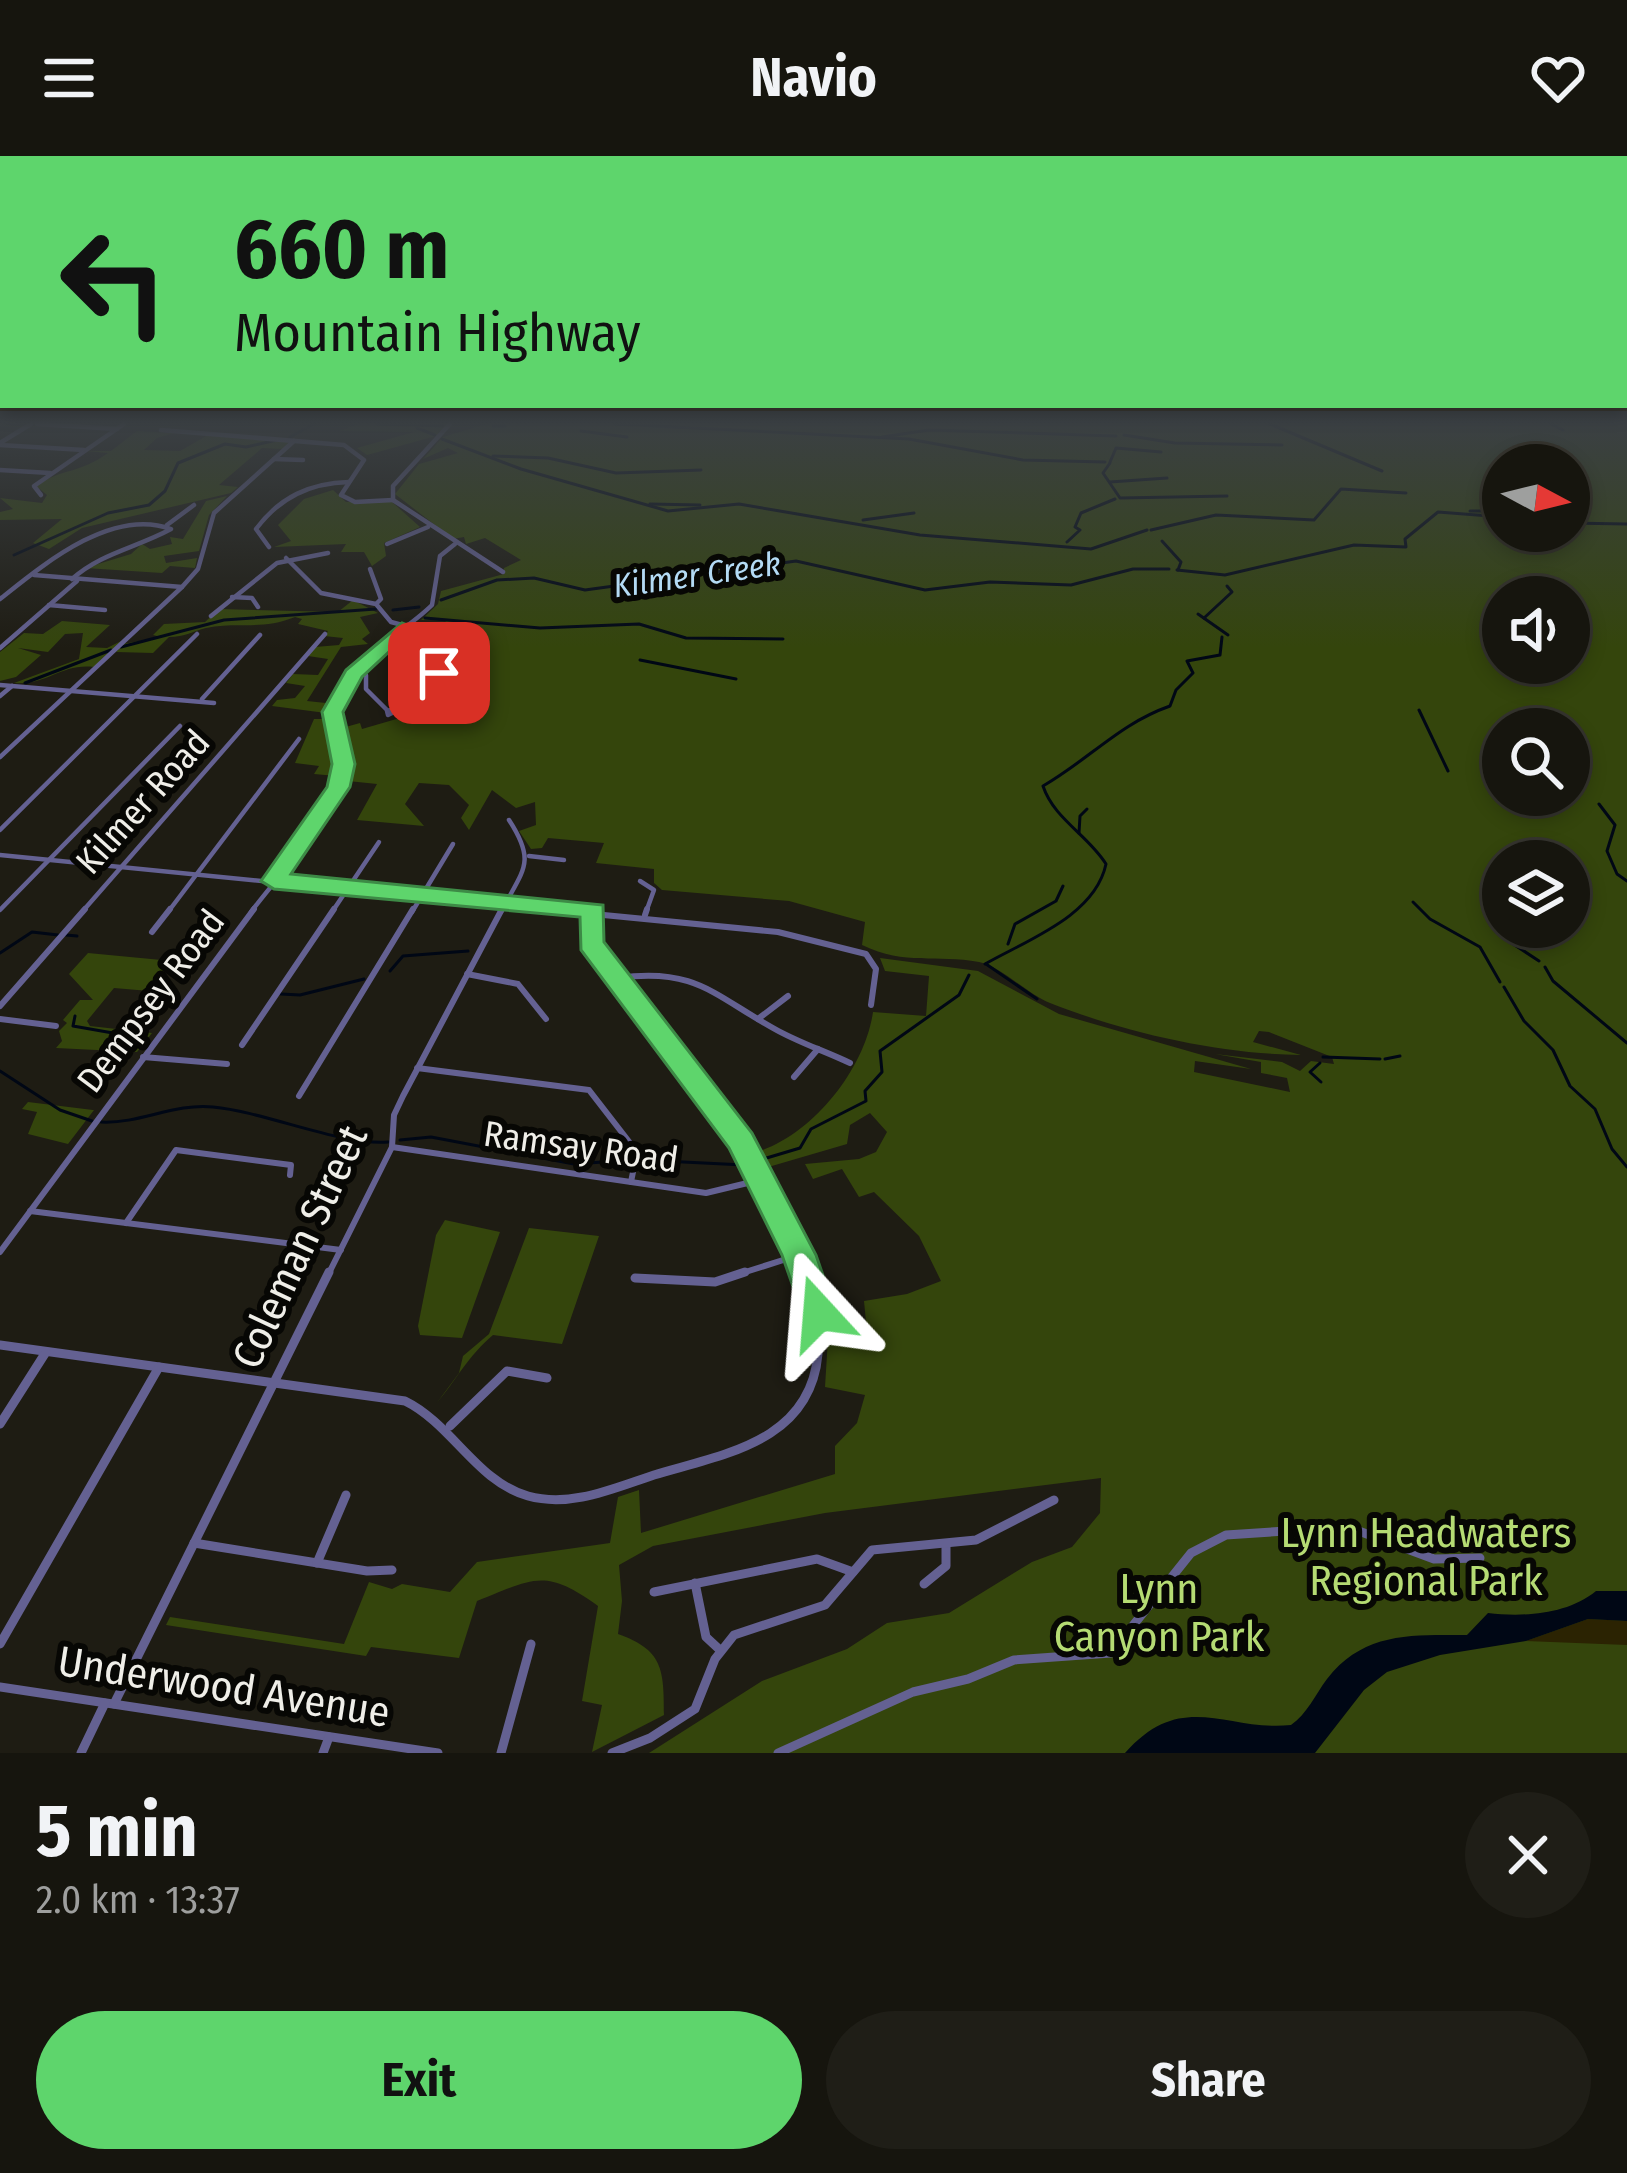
<!DOCTYPE html>
<meta charset="utf-8">
<style>
:root{--surface:#16150e;--page:#1f1e17;--text:#f1f3f6;--muted:#9e9f9e;--line:#35342e;--accent:#5ed56c}
body{margin:0;font-family:"Fira Sans Condensed",sans-serif;background:var(--page);color:var(--text);height:100vh;display:flex;flex-direction:column;font-size:45px;white-space:nowrap}
*{box-sizing:border-box;margin:0}
p{font-size:39px;color:var(--muted)}
.icon{flex:none;width:66px;height:66px;fill:none;stroke:currentColor;stroke-width:2;stroke-linecap:round;stroke-linejoin:round}
.map{position:relative;height:1597px;overflow:hidden}
.drawer{display:flex;flex-direction:column;background:var(--surface);flex:1}
.drawer>*{flex:none}
.banner{position:absolute;left:0px;top:0px;width:1629px;height:252px;box-shadow:0 6px 18px #0003,0 0 0 3px var(--line);background:#5ed56c;color:#111;overflow:hidden}
.needle{width:78px;rotate:97deg}
.fabs{position:absolute;left:1482px;top:288px;display:grid;gap:24px}
.fabs a{display:grid;place-items:center;width:108px;height:108px;border-radius:50%;background:var(--surface);box-shadow:0 6px 18px #0003,0 0 0 3px var(--line);font-size:60px}
.pin{position:absolute;display:grid;place-items:center;width:102px;height:102px;color:#fff;margin:-51px;border-radius:24px;box-shadow:0 6px 18px #0006}
.me{position:absolute;width:132px;margin:-66px;rotate:341deg;stroke-linejoin:round;filter:drop-shadow(0 0 9px #0008)}
.turn{display:flex;align-items:center;gap:42px;height:252px;padding:0 36px;font-size:54px}
.turn .icon{width:156px;height:156px;stroke-width:2.5}
.turn b{display:block;font-size:84px;line-height:102px}
.round{display:grid;place-items:center;flex:none;width:126px;height:126px;border-radius:63px;background:var(--page)}
.overview{display:flex;align-items:center;justify-content:space-between;height:204px;padding:0 36px}
h1{font-size:72px;font-weight:700;line-height:90px}
.button{display:flex;gap:24px;margin-top:auto;padding:24px 36px}
.button a{flex:1;height:138px;border-radius:72px;background:var(--accent);color:#111;font-size:48px;font-weight:700;line-height:138px;text-align:center}
.button a+a{background:var(--page);color:var(--text)}
header{display:flex;justify-content:space-between;align-items:center;height:156px;padding:0 36px;background:var(--surface);font-size:54px;font-weight:700}
.map>svg:first-child{display:block}
.green{fill:#34450c;fill-rule:evenodd}
.sand{fill:#2b2302}
.water{fill:#000715}
.lines{fill:none;stroke-linecap:round;stroke-linejoin:round}
.stream{stroke:#000715;stroke-width:3}
.minor-far2{stroke:#646192;stroke-width:4.5}
.minor-far1{stroke:#646192;stroke-width:6}
.minor{stroke:#646192;stroke-width:9}
.route{fill:#5ed56c;stroke:#3d8a46;stroke-width:3}
.labels{text-anchor:middle;dominant-baseline:central;stroke-width:12;stroke-linejoin:round;paint-order:stroke}
.far-water-label{font-size:33px;font-style:italic;fill:#b4dbf5;stroke:#070704}
.street-label{font-size:36px;fill:#efeee8;stroke:#070704}
.near-street-label{font-size:42px;fill:#efeee8;stroke:#070704}
.near-park-label{font-size:42px;fill:#b5db73;stroke:#070704}
</style>
<header><svg class="icon" aria-label="menu" viewBox="0 0 24 24"><path d="M4 6h16M4 12h16M4 18h16"/></svg>Navio<svg class="icon" aria-label="heart" viewBox="0 0 24 24"><path d="M12 20l-8-8c-3-5 5-10 8-4 3-6 11-1 8 4z"/></svg></header>
<div class="map">
<svg width="1627" height="1597" viewBox="0 0 1627 1597">
<rect width="100%" height="100%" fill="#1e1c13"/>
<g class="green">
<polygon points="358,268 447,268 436,280 367,299 357,292 414,276 340,275"/>
<path d="M486,268H1627V1597H649L762,1525L847,1493L887,1467L949,1457L1032,1406L1072,1391L1100,1357L1101,1322L825,1357L653,1390L619,1409L622,1445L618,1478C663,1494 664,1513 664,1559L592,1596L602,1549L582,1545L598,1450C545,1412 535,1422 477,1445L459,1502L371,1491L366,1500L166,1469L170,1461L344,1488L369,1426L392,1433L402,1428L450,1436L477,1406L610,1387L618,1341L639,1334L641,1377L835,1318V1290L857,1267L865,1239L825,1231L829,1166H866L864,1145L907,1138L941,1125L919,1080L874,1036L859,1041L842,1013L813,1023L805,1008L859,1003L876,996L887,976L870,957L850,969L847,988L765,1012L757,996C814,978 865,912 873,856L926,860L929,820L885,815L880,802L978,815L1059,858L1251,913L1195,905L1194,916L1290,936L1287,922L1261,917V906L1215,898L1282,906L1300,915L1311,905L1334,908L1332,901L1269,876L1259,875L1253,886L1301,899C1218,898 1127,877 1050,847C1027,838 1002,811 979,806C936,798 906,810 862,789L865,766L789,745L662,734L654,727V713L596,707L604,687L548,682L542,692L531,693L519,675L536,669L535,646L516,652L492,634L469,674L461,662L469,649L449,629L419,627L405,648L424,670L357,664L377,628L348,625L342,572L360,567L362,573L424,555L417,540L472,523L445,464H421L438,448L441,435L504,418V412L521,404L485,382L466,388L464,381L453,383L395,338L419,308L458,297L448,292L423,303L443,281ZM1503,309H1569V375H1503ZM1503,441H1569V507H1503ZM1503,573H1569V639H1503ZM1503,705H1569V771H1503Z"/>
<path d="M137,275L174,277L157,282L144,294L180,295L208,279L291,284L283,293L262,292L219,329L238,331L231,337L82,372L49,393L33,387L62,363L0,364V356L13,353L0,342L42,347L47,339L36,330C64,311 77,319 108,297L86,295H111Z"/>
<polygon points="333,334 346,346 392,346 420,371 384,387 386,400 372,410 364,396 341,396 346,388 274,391 291,385 278,369 304,343"/>
<polygon points="227,340 209,359 199,395 164,400 166,407 197,402 195,412 170,410 162,417 85,412 131,398 142,388 150,393 172,388 170,381 183,383 206,345"/>
<path d="M353,444L378,457L360,461L370,477L362,483L368,488L341,491L307,545L326,547V557L272,550L277,544L295,542L305,530L286,527L293,518L318,519L328,503L308,500L315,491L339,489L343,482L324,480L328,475L298,468L302,463L295,461C261,475 237,465 206,472C193,475 185,481 169,481L153,497L116,496L123,488L161,481L153,479L164,468L205,466L219,453L338,456Z"/>
<path d="M62,465L110,469L86,491L107,492L121,485L94,511C61,507 47,530 14,527L79,503L83,477L65,478L48,496L18,492L41,499L16,521L0,525V496L24,477L43,478Z"/>
<polygon points="314,563 325,563 335,583 336,620 314,618 319,610 295,607"/>
<polygon points="88,797 172,805 149,835 114,832 87,865 90,870 152,877 137,896 56,892 62,885 59,875 67,867 63,864 80,844 93,844 69,818"/>
<polygon points="28,946 93,954 94,954 68,988 28,978 37,956 22,953"/>
<polygon points="445,1064 500,1076 462,1182 420,1179 418,1170 436,1079"/>
<path d="M529,1072L599,1080L562,1188L493,1179C468,1200 457,1223 436,1248L459,1217L463,1200L489,1178Z"/>
</g>
<polygon class="sand" points="1588,1463 1627,1465 1627,1489 1526,1485"/>
<path class="water" d="M1596,1435H1627V1465L1588,1463L1526,1485L1440,1499L1387,1516L1364,1534L1315,1597H1125C1182,1532 1227,1576 1291,1569C1307,1558 1315,1539 1327,1523C1364,1475 1413,1479 1467,1479L1488,1457C1522,1461 1567,1459 1596,1435Z"/>
<g class="lines">
<g class="stream">
<polyline points="378,268 443,270"/>
<polyline points="615,268 909,283 1023,304 1105,306"/>
<polyline points="1270,268 1382,315"/>
<polyline points="1551,268 1563,274"/>
<polyline points="493,270 505,270"/>
<polyline points="417,272 435,279"/>
<polyline points="581,275 627,281"/>
<polyline points="1124,279 1175,287 1282,289"/>
<polyline points="290,281 314,268"/>
<polyline points="882,281 929,274 1116,280"/>
<polyline points="442,283 521,313 668,355 739,348 920,379 1091,393 1147,374"/>
<polyline points="493,300 548,302 616,317 701,314"/>
<polyline points="1110,306 1116,292 1161,296"/>
<polyline points="1110,307 1103,317 1120,342 1227,340"/>
<polyline points="1110,326 1167,322"/>
<polyline points="650,348 700,349"/>
<polyline points="1470,355 1491,355"/>
<polyline points="863,364 914,357"/>
<polyline points="1569,367 1627,368"/>
<polyline points="1151,374 1216,359 1314,364 1341,333 1406,337"/>
<polyline points="1162,385 1181,406 1178,414"/>
<polyline points="1067,386 1080,374 1075,371 1081,357 1115,343"/>
<polyline points="14,399 108,357 149,349 165,335 178,307 225,288 246,291 277,284"/>
<polyline points="1177,414 1225,419 1354,389 1406,391 1405,383 1438,356 1503,361"/>
<polyline points="441,444 497,424 534,422 585,434 796,405 925,434 990,426 1071,429 1133,413 1169,413"/>
<polyline points="393,454 419,451"/>
<polyline points="1198,458 1228,479"/>
<polyline points="425,462 540,472 639,468 686,482 783,483"/>
<polyline points="1204,462 1232,436 1227,430"/>
<polyline points="121,491 224,464 376,453"/>
<polyline points="640,504 736,523"/>
<polyline points="25,527 111,494"/>
<polyline points="1419,554 1448,615"/>
<polyline points="1599,648 1615,669 1607,695 1617,718 1627,725"/>
<polyline points="1079,677 1080,660 1087,653"/>
<polyline points="1413,746 1430,763 1480,791 1500,826"/>
<polyline points="66,779 77,780"/>
<polyline points="1504,782 1539,805"/>
<polyline points="1008,788 1015,768 1056,745 1063,730"/>
<polyline points="0,797 32,776 58,779"/>
<path d="M985,808C1027,784 1095,760 1106,708C1088,679 1054,663 1043,630C1091,602 1119,568 1170,550L1176,534L1193,517L1187,505L1220,499L1222,481"/>
<polyline points="986,808 1037,843"/>
<polyline points="1545,811 1553,825 1627,887"/>
<polyline points="390,815 403,800 468,795"/>
<polyline points="1504,831 1524,865 1553,894 1570,930 1595,953 1612,993 1627,1011"/>
<polyline points="281,838 300,839 364,823"/>
<polyline points="75,860 73,870 147,883"/>
<polyline points="1323,901 1380,903"/>
<polyline points="1385,903 1400,900"/>
<polyline points="1320,907 1310,916 1321,926"/>
<polyline points="0,915 60,954 92,965"/>
<path d="M101,966C140,968 174,947 213,951C266,956 342,990 388,986"/>
<polyline points="400,984 431,981 574,1008 632,1004"/>
<polyline points="643,1004 744,1009"/>
<polyline points="760,1004 800,992 811,973 866,945 865,935 882,916 880,895 959,839 969,819"/>
</g>
<g class="minor-far2">
<polyline points="37,268 117,273"/>
<polyline points="161,274 344,289 364,304 341,339 355,346 393,344"/>
<polyline points="0,287 31,268"/>
<polyline points="0,289 84,294"/>
<polyline points="274,303 303,304"/>
<polyline points="0,314 50,317"/>
<polyline points="41,339 34,330 124,268"/>
<polyline points="393,344 503,416"/>
<polyline points="393,344 393,330 450,268"/>
<polyline points="167,369 194,349"/>
<polyline points="387,388 428,371"/>
<path d="M269,391L256,373C280,341 310,327 349,326"/>
<polyline points="286,402 321,437 376,448 391,466 406,470"/>
<polyline points="370,413 381,443 377,447"/>
<polyline points="34,419 182,431"/>
<polyline points="232,441 252,442 258,451"/>
<path d="M0,443C44,408 112,351 171,373C136,392 101,397 72,423"/>
<polyline points="49,449 105,454"/>
<polyline points="211,460 277,407 328,397"/>
<polyline points="402,473 415,480 434,515"/>
<polyline points="0,492 77,425"/>
<polygon points="438,514 438,518 432,517 433,515"/>
<polyline points="355,518 366,519 366,533 388,555"/>
<polyline points="0,529 214,547"/>
<polyline points="0,540 12,530"/>
<polyline points="202,543 260,479"/>
<polygon points="391,554 394,556 388,559 387,555"/>
<polyline points="0,601 182,431 198,413 214,357 294,285"/>
<polyline points="0,674 197,478"/>
<polyline points="0,699 572,756"/>
<polyline points="529,700 564,704"/>
<polyline points="640,725 654,734 646,756"/>
<polyline points="0,754 180,570"/>
<polyline points="82,756 325,478"/>
<polyline points="168,756 299,583"/>
<path d="M251,756C277,721 336,659 341,617C344,588 325,566 338,536C356,498 403,478 432,449L440,400L455,388"/>
<polyline points="332,756 379,686"/>
<polyline points="412,756 453,688"/>
<path d="M501,756C523,713 537,707 509,664"/>
</g>
<g class="minor-far1">
<polyline points="542,753 778,776 866,798 876,813 871,849"/>
<polyline points="593,754 590,787 736,978 807,1119"/>
<polyline points="645,759 647,753"/>
<polyline points="152,776 170,753"/>
<polyline points="467,818 518,828 546,863"/>
<path d="M618,822C694,811 714,839 773,872C797,886 825,895 850,907"/>
<polyline points="0,850 85,753"/>
<polyline points="0,863 56,870"/>
<polyline points="758,863 788,840"/>
<polyline points="242,889 334,753"/>
<polyline points="143,901 227,908"/>
<polyline points="417,912 589,934 637,996 631,1026"/>
<polyline points="794,921 818,893"/>
<polyline points="299,940 413,753"/>
<polyline points="392,991 706,1037 760,1024"/>
<polyline points="30,1055 341,1094"/>
<polyline points="126,1067 176,994 291,1009 290,1019"/>
<polyline points="0,1096 254,753"/>
<polyline points="328,1119 392,991 394,959 403,940 502,753"/>
<polyline points="736,1119 799,1099"/>
</g>
<g class="minor">
<polyline points="635,1122 715,1126 745,1116"/>
<path d="M0,1189L405,1245C452,1268 477,1326 528,1340C571,1352 614,1332 654,1319C724,1298 810,1286 818,1198C821,1169 818,1142 805,1116"/>
<polyline points="0,1268 46,1196"/>
<polyline points="450,1270 507,1215 547,1222"/>
<polyline points="194,1387 367,1415 392,1414"/>
<polyline points="317,1407 346,1339"/>
<polyline points="695,1427 706,1481 720,1494"/>
<polyline points="924,1428 946,1410 946,1389"/>
<polyline points="654,1436 817,1403 853,1416"/>
<polyline points="0,1488 159,1211"/>
<polyline points="0,1531 438,1597"/>
<polyline points="114,1548 329,1116"/>
<polyline points="81,1597 105,1547"/>
<polyline points="323,1597 329,1581"/>
<polyline points="501,1597 531,1488"/>
<polyline points="612,1597 650,1582 695,1553 715,1503 734,1479 825,1449 872,1394 976,1384 1054,1344"/>
<polyline points="778,1597 913,1536 968,1523 1014,1504 1111,1497 1191,1397 1226,1379 1348,1371 1434,1403 1480,1402"/>
</g>
</g>
<linearGradient id="sky" x2="0" y2="1"><stop stop-color="#100f0a"/><stop offset="0.54" stop-color="#3b4044"/><stop offset="1" stop-color="#3b4044" stop-opacity="0"/></linearGradient>
<rect width="1627" height="492" fill="url(#sky)"/>
<path class="route" d="M402,467C430,476 429,503 450,517L439,523L424,522L404,482L362,521L343,556L355,608L350,631L291,718L603,749L604,786L752,977L816,1099L836,1157L831,1168L819,1172L806,1168L782,1099L729,992L581,794L580,761L274,733L261,725L327,631L332,608L322,556L346,514Z"/>
<g class="labels">
<g class="far-water-label">
<text transform="translate(697 419) rotate(-8)">Kilmer Creek</text>
</g>
<g class="street-label">
<text transform="translate(143 646) rotate(-48)">Kilmer Road</text>
<text transform="translate(151 845) rotate(-53)">Dempsey Road</text>
<text transform="translate(581 991) rotate(8)">Ramsay Road</text>
</g>
<g class="near-street-label">
<text transform="translate(300 1091) rotate(-65)">Coleman Street</text>
<text transform="translate(224 1531) rotate(9)">Underwood Avenue</text>
</g>
<g class="near-park-label">
<text x="1426" y="1377">Lynn Headwaters<tspan x="1426" dy="48">Regional Park</tspan></text>
<text x="1159" y="1433">Lynn<tspan x="1159" dy="48">Canyon Park</tspan></text>
</g>
</g>
</svg>
<div class="fabs">
<a><svg class="needle" viewBox="-14 -14 28 28"><path d="M0-13l5 13h-10z" fill="#e53935"/><path d="M0 13l5-13h-10z" fill="#9e9f9e"/></svg></a>
<a><svg class="icon" aria-label="sound" viewBox="0 0 24 24"><path d="M4 9h4l5-4v14l-5-4H4zM17 9q2 3 0 6"/></svg></a>
<a><svg class="icon" aria-label="search" viewBox="0 0 24 24"><circle cx="10" cy="10" r="6"/><path d="M15 15l6 6"/></svg></a>
<a><svg class="icon" aria-label="layers" viewBox="0 0 24 24"><path d="M12 4l9 5-9 5-9-5zM3 14l9 5 9-5"/></svg></a>
</div>
<div class="pin" style="left:439px;top:517px;background:#d93025"><svg class="icon" aria-label="arrive" viewBox="0 0 24 24"><path d="M6 21V4h12l-3 4 3 4H6"/></svg></div>
<svg class="me" style="left:819px;top:1157px" viewBox="-20 -20 40 40"><path d="M0-17L14 15 0 8-14 15z" fill="#5ed56c" stroke="#fff" stroke-width="4"/></svg>
<div class="banner">
<div class="turn"><svg class="icon" aria-label="left" viewBox="0 0 24 24"><path d="M17 20v-9H6M10 6l-5 5 5 5"/></svg><div><b>660 m</b>Mountain Highway</div></div>
</div>
</div>
<section class="drawer">
<div class="overview"><div><h1>5 min</h1><p>2.0 km · 13:37</p></div><a class="round"><svg class="icon" aria-label="close" viewBox="0 0 24 24"><path d="M6 6l12 12M18 6L6 18"/></svg></a></div>
<div class="button"><a>Exit</a><a>Share</a></div>
</section>
